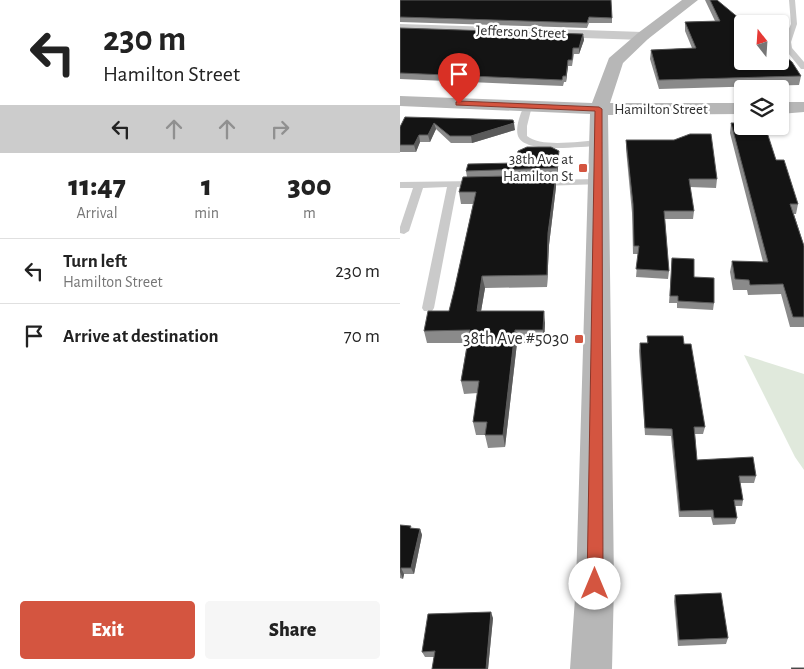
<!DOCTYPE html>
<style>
:root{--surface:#fff;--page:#f6f6f6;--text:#222;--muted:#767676;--line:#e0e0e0;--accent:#d45540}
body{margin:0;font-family:"Alegreya Sans",sans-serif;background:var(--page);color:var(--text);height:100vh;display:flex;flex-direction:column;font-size:19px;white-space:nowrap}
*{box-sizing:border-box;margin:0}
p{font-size:16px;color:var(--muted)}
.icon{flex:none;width:28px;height:28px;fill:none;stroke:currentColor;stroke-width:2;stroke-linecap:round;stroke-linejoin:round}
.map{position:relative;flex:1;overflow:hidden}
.details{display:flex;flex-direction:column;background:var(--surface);width:400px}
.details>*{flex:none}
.top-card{background:#fff;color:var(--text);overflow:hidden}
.needle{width:32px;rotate:343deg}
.buttons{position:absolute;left:334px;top:15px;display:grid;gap:10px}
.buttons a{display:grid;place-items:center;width:55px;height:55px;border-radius:5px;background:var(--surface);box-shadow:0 1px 4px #0004;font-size:25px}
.pin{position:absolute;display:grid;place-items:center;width:42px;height:42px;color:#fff;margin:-51px -21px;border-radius:50% 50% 50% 0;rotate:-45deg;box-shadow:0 0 5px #0007}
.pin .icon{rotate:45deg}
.me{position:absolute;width:55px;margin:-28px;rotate:0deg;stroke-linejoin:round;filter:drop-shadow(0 0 4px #0008)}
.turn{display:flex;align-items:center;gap:18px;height:105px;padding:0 20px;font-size:22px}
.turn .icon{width:65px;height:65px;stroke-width:2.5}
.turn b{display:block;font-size:35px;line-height:42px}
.lanes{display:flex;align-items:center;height:48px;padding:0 20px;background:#0003;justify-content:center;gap:25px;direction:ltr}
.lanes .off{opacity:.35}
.eta{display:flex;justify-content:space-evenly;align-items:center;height:85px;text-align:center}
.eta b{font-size:30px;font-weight:800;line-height:35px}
.action{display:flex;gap:10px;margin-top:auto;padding:10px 20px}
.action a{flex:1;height:58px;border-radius:5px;background:var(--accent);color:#fff;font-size:20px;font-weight:800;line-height:58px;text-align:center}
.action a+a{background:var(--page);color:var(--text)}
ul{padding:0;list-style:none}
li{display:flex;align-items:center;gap:15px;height:65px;padding:0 20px;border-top:1px solid var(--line)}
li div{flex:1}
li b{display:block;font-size:19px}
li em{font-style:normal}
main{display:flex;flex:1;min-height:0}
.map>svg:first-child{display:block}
.green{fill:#e0e9dc}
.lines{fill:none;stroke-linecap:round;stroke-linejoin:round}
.lane{fill:#cacaca;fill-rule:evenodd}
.street{fill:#cacaca;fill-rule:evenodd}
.secondary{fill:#b7b7b7;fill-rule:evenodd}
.wall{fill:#8a8a8a}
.shaded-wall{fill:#5a5a5a}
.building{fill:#141414;stroke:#5a5a5a}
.route{fill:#d45540;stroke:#8a372a}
.poi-dot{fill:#d45540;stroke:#fff;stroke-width:2}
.labels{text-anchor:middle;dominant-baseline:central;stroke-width:5;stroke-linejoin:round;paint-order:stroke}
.far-street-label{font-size:15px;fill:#2d2d2d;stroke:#fff}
.far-poi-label{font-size:15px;fill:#2d2d2d;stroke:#fff;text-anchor:end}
.poi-label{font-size:18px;fill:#2d2d2d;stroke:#fff;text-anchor:end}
</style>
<main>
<section class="details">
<div class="top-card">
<div class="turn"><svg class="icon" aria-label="left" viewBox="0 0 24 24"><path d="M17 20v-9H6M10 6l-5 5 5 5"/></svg><div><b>230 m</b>Hamilton Street</div></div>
<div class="lanes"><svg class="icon" aria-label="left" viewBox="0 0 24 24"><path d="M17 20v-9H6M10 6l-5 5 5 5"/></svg><svg class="icon off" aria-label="ahead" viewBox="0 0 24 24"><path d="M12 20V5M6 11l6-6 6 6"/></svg><svg class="icon off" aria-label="ahead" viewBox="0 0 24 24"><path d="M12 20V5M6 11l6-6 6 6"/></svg><svg class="icon off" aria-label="right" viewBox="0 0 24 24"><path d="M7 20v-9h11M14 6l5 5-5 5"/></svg></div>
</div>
<div class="eta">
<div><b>11:47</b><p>Arrival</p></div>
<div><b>1</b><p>min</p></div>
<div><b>300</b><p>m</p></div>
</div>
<ul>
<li><svg class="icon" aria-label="left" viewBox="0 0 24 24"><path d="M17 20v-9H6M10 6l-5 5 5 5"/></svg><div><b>Turn left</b><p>Hamilton Street</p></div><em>230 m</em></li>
<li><svg class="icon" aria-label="arrive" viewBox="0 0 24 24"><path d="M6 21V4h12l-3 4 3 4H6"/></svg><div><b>Arrive at destination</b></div><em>70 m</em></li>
</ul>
<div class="action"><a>Exit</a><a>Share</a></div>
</section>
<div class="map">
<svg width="404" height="669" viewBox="0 0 404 669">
<rect width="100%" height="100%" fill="#fff"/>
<polygon class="green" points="344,355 404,374 404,470 395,457"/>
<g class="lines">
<g class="lane">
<polygon points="389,0 395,0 397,24 391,42 392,48 404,62 404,69 401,69 384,48 383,42 391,24"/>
<path d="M125,104L132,106L127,126V136C141,148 181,141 199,140L203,143L199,146C182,146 129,154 119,138C114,129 121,112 125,104Z"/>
<polygon points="199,179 204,182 202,184 141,186 136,183 141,180"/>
<polygon points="79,181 82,182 82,186 57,187 34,308 32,311 24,311 22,308 47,187 23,188 9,231 4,234 0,233 0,227 13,188 0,188 0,182"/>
</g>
<polygon class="street" points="0,24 243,32 248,33 250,36 248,39 243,40 0,32"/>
<g class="secondary">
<polygon points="282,0 298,0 248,39 223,63 210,103 342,103 342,114 208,115 214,584 212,669 170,669 176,584 190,114 0,106 0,96 192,103 209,58 238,33"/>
<polygon points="380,102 404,102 404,112 380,114"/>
</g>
</g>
<g class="wall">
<polygon points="0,0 212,18 212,23 189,23 187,28 0,22"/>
<polygon points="305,0 317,0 401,76 399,85 259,89 250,59 251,50 292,48 285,31 285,22 315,21"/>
<polygon points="0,28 183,34 184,40 179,54 174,54 172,66 168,66 166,82 164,82 163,86 0,79"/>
<polygon points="5,117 115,130 72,143 51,143 36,129 30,142 20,142 16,152 0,152 0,127"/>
<polygon points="331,123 376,160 398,204 396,214 394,214 404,246 404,327 390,327 381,294 348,295 347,290 333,290 330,272 332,261 363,262 330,133"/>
<polygon points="226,140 317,179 316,188 290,187 294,211 293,219 265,219 269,271 268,279 236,277 238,254 233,254 232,213 226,149"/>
<polygon points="159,159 157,176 156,176 156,187 149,245 147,287 85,288 81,311 145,323 144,343 117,343 105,447 88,448 85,435 76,435 73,422 78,393 64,394 61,381 67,343 27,343 24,331 49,311 54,291 73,204 61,204 59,192 67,177 66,171 116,163"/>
<polygon points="272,258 294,277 314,303 313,310 277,308 277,303 269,303"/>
<polygon points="247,336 284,344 305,427 303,434 295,434 297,460 356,476 354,483 340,483 343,500 342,506 335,506 337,518 335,524 313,525 311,517 279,517 271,436 245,435 239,351 240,343 247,343"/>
<polygon points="0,525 12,528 20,529 22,535 14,574 4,574 3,579 0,578"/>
<polygon points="275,595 328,638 326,644 278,646 274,601"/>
<polygon points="93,618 88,669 32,669 34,657 25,657 22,652"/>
</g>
<g class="shaded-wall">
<polygon points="183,34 184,40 179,54 179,48"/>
<polygon points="168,60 168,66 166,82 166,76"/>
<polygon points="34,123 36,129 30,142 28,135"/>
<polygon points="114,123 115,130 72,143 71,136"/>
<polygon points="19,135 20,142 16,152 14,145"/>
<polygon points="159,151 159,159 157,176 157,168"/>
<polygon points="156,175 156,187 149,245 147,287 147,275 148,233"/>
<polygon points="82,276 85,288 79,323 77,311"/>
<polygon points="144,311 145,323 144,343 143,330"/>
<polygon points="115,330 117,343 105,447 103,435"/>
<polygon points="20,529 22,535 14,574 11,568"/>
<polygon points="1,568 4,574 3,579 0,572"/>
<polygon points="91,612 93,618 88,669 86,669"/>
</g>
<g class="building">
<polygon points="0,0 211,0 212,18 189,17 187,23 0,17"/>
<polygon points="310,0 317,0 346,24 342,24 342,61 380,61 380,52 392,62 401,76 259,80 251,50 296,48 285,22 320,21"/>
<polygon points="0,28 183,34 179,48 173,48 172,60 168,60 166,76 163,76 162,80 0,73"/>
<polygon points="5,117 113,120 114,123 71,136 50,136 34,123 28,135 19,135 14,145 0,145 0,127"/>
<polygon points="331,123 342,123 342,126 365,126 376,160 384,160 398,204 390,204 404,246 404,317 393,317 383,284 350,285 349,280 335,279 332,261 368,262"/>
<polygon points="290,134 311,134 317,179 289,179 294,211 264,211 269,271 236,269 239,246 234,246 233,204 226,140 274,140"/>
<polygon points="127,147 151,147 159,151 157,168 66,171 68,164 116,163 118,151"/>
<polygon points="156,175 148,233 147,275 82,276 77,311 144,311 143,330 115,330 103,435 85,435 87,422 73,422 79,381 61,381 70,330 24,331 28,311 49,311 54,291 76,192 59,192 63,177"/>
<polygon points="272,258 294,259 294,277 314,278 314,303 278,301 278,296 270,296"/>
<polygon points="247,336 283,336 284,344 291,344 305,427 294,427 297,460 353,457 356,476 339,476 343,500 334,500 337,518 314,518 313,510 280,511 272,429 245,428 240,343 248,343"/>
<polygon points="0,525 11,526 10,528 20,529 11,568 1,568 0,572"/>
<polygon points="321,593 328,638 279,640 275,595"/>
<polygon points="91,612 86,669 32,669 35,651 22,652 28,614"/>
<polygon points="391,668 404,668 404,669 392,669"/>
</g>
<polygon class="route" points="59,101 199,107 202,109 203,584 200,589 195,591 189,589 187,584 195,111 56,105 56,102"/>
<g class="poi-dot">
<rect x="178" y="163" width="10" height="10" rx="2.5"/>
<rect x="174" y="334" width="10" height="10" rx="2.5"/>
</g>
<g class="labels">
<g class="far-street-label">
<text transform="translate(121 32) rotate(2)">Jefferson Street</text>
<text x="261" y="109">Hamilton Street</text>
</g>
<g class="far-poi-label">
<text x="173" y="159">38th Ave at<tspan x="173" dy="17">Hamilton St</tspan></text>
</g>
<g class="poi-label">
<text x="169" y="339">38th Ave #5030</text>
</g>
</g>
</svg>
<div class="buttons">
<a><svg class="needle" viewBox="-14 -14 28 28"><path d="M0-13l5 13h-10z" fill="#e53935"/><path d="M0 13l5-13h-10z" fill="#767676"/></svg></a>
<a><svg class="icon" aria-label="layers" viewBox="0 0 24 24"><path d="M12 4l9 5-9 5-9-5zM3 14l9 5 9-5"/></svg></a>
</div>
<div class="pin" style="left:59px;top:104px;background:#d93025"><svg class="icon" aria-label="arrive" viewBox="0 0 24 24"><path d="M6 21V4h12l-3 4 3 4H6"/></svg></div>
<svg class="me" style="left:195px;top:584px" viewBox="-20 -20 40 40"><circle r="19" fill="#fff"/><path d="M0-13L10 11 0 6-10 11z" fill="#d45540"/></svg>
</div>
</main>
